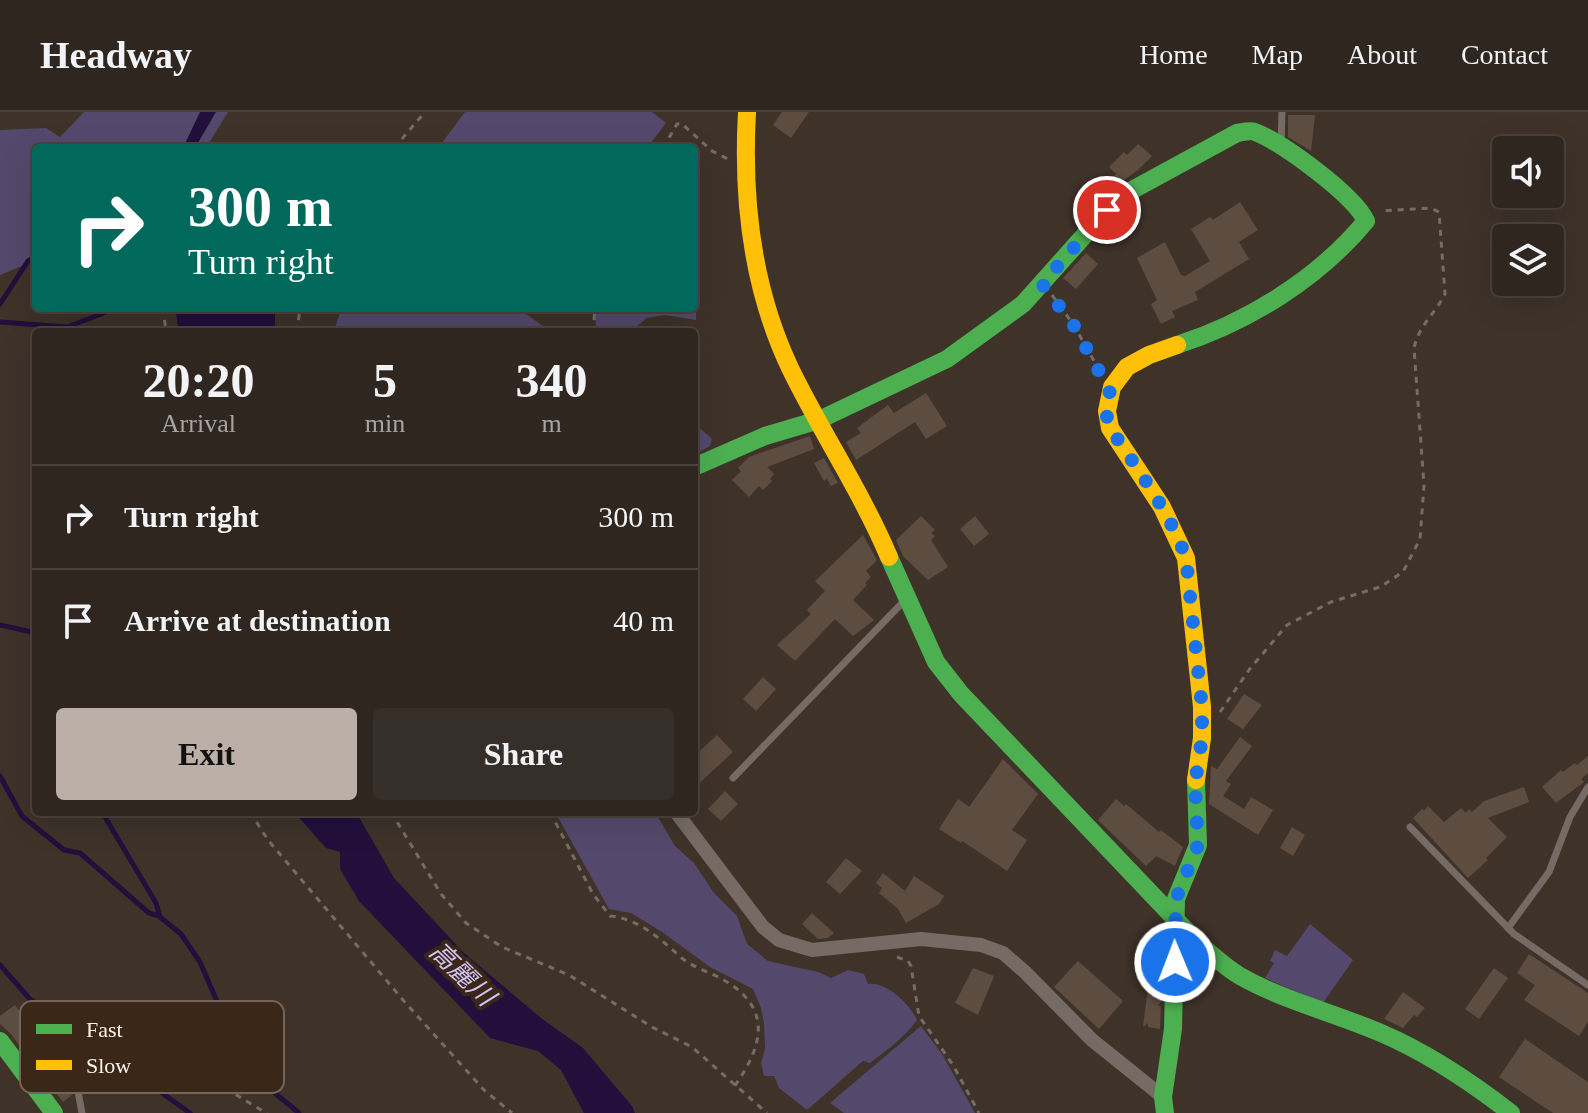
<!DOCTYPE html>
<meta charset="utf-8">
<style>
:root{--surface:#2e261f;--page:#362e28;--text:#f1f3f6;--muted:#a7a5a4;--line:#49433d;--accent:#bbafa7}
body{margin:0;font-family:"Times New Roman","Noto Sans JP",serif;background:var(--page);color:var(--text);height:100vh;display:flex;flex-direction:column;font-size:30px;white-space:nowrap}
*{box-sizing:border-box;margin:0}
p{font-size:26px;color:var(--muted)}
.icon{flex:none;width:44px;height:44px;fill:none;stroke:currentColor;stroke-width:2;stroke-linecap:round;stroke-linejoin:round}
.map{position:relative;flex:1;overflow:hidden}
.details{position:absolute;left:32px;top:216px;width:666px;height:488px;display:flex;flex-direction:column;background:var(--surface);border-radius:8px;box-shadow:0 8px 32px #0002,0 0 0 2px var(--line)}
.details>*{flex:none}
.hud{position:absolute;left:32px;top:32px;width:666px;height:168px;border-radius:8px;box-shadow:0 8px 32px #0002,0 0 0 2px var(--line);background:#00695c;color:#fff;overflow:hidden}
.controls{position:absolute;left:1492px;top:24px;display:grid;gap:16px}
.controls a{display:grid;place-items:center;width:72px;height:72px;border-radius:8px;background:var(--surface);box-shadow:0 8px 32px #0002,0 0 0 2px var(--line);font-size:40px}
.pin{position:absolute;display:grid;place-items:center;width:68px;height:68px;color:#fff;margin:-34px;border:4px solid #fff;border-radius:50%;box-shadow:0 2px 8px #0007}
.me{position:absolute;width:88px;margin:-44px;rotate:359deg;stroke-linejoin:round;filter:drop-shadow(0 0 6px #0008)}
.turn{display:flex;align-items:center;gap:28px;height:168px;padding:0 24px;font-size:36px}
.turn .icon{width:104px;height:104px;stroke-width:2.5}
.turn b{display:block;font-size:56px;line-height:68px}
.eta{display:flex;justify-content:space-evenly;align-items:center;height:136px;text-align:center}
.eta b{font-size:48px;font-weight:700;line-height:56px}
.button{display:flex;gap:16px;margin-top:auto;padding:16px 24px}
.button a{flex:1;height:92px;border-radius:8px;background:var(--accent);color:#111;font-size:32px;font-weight:700;line-height:92px;text-align:center}
.button a+a{background:var(--page);color:var(--text)}
ul{padding:0;list-style:none}
li{display:flex;align-items:center;gap:24px;height:104px;padding:0 24px;border-top:2px solid var(--line)}
li div{flex:1}
li b{display:block;font-size:30px}
li em{font-style:normal}
header{display:flex;align-items:center;gap:48px;box-sizing:border-box;height:112px;padding:0 40px;background:var(--surface);border-bottom:2px solid var(--line)}
header strong{font-size:38px}
nav{display:flex;gap:44px;margin-inline-start:auto;font-size:28px}
.map>svg:first-child{display:block}
.green{fill:#54496c}
.water{fill:#220f3c}
.lines{fill:none;stroke-linecap:round;stroke-linejoin:round}
.stream{stroke:#220f3c;stroke-width:5}
.building{fill:#5d4d41}
.path{stroke:#756d65;stroke-width:3;stroke-dasharray:6 6;stroke-linecap:butt}
.lane{stroke:#756b64;stroke-width:7}
.street{stroke:#756b64;stroke-width:14}
.fast{stroke:#4caf50;stroke-width:18}
.slow{stroke:#ffc107;stroke-width:18}
.route{stroke:#1a73e8;stroke-width:14;stroke-dasharray:0 25.2}
.labels{text-anchor:middle;dominant-baseline:central;stroke-width:8;stroke-linejoin:round;paint-order:stroke}
.water-label{font-size:26px;font-style:italic;fill:#d1c4f8;stroke:#3b2717}
.key{fill:#3b2717;stroke:#766457;stroke-width:2}
.key-label{font-size:22px;fill:#fef3eb}
</style>
<header>
<strong>Headway</strong>
<nav><a>Home</a><a>Map</a><a>About</a><a>Contact</a></nav>
</header>
<div class="map">
<svg width="1588" height="1001" viewBox="0 0 1588 1001">
<rect width="100%" height="100%" fill="#3e3229"/>
<g class="green">
<polygon points="84,0 228,0 206,36 36,36 36,148 0,163 0,18 46,16 60,25"/>
<polygon points="465,0 652,0 666,11 647,36 438,36"/>
<polygon points="341,196 518,196 551,220 334,220"/>
<polygon points="594,196 678,196 696,200 696,208 665,203 647,206 629,220 597,220"/>
<polygon points="694,311 712,327 710,334 694,343"/>
<path d="M555,700H655L675,734L694,751L714,781L737,804L747,832L768,849L818,860L831,866L848,858L864,862L868,872C886,869 910,892 917,908C904,926 887,938 870,951L863,949C844,965 826,982 807,998L779,976L774,964H764L761,951L765,937L764,911L761,896L753,877L710,855L662,820L631,801L609,797Z"/>
<polygon points="1310,812 1353,848 1323,891 1265,866 1274,851 1270,849 1275,838 1287,844"/>
<polygon points="921,914 942,942 975,1001 844,1001 830,991"/>
</g>
<g class="water">
<polygon points="200,0 216,0 195,36 183,36"/>
<polygon points="175,196 275,196 275,220 179,220"/>
<polygon points="294,700 356,700 394,766 464,841 541,906 583,936 632,994 635,1001 584,1001 561,958 538,939 490,926 359,789 340,757 340,740 326,736"/>
</g>
<g class="lines">
<g class="stream">
<polyline points="0,192 28,149 36,144"/>
<polyline points="0,210 67,215 117,196"/>
<polyline points="0,513 36,521"/>
<polyline points="0,664 22,704 64,738 80,741 149,801 159,804"/>
<polyline points="102,700 156,791 160,805 181,822 200,850 222,901 276,982 299,1001"/>
<polyline points="0,853 29,886 78,924"/>
<polyline points="103,939 190,1001"/>
</g>
</g>
<g class="building">
<polygon points="782,0 809,0 791,26 773,13"/>
<polygon points="1288,3 1315,3 1311,39 1288,25"/>
<polygon points="1138,32 1152,44 1138,58 1109,79 1104,73 1116,62 1109,55 1124,40 1127,43"/>
<polygon points="1240,90 1258,118 1239,130 1249,147 1195,180 1198,188 1172,199 1175,205 1161,212 1151,192 1157,188 1137,146 1165,130 1181,163 1185,164 1210,149 1191,117 1210,105 1213,108"/>
<polygon points="1086,141 1098,152 1076,177 1063,166"/>
<polygon points="926,281 947,314 926,327 915,310 856,348 846,330 861,321 857,316 888,293 894,301"/>
<polygon points="810,324 814,337 767,355 774,362 770,367 772,369 763,378 759,374 749,385 732,368 741,359 738,356 749,345"/>
<polygon points="824,346 838,371 831,374 827,367 824,369 814,351"/>
<polygon points="921,404 935,418 931,421 935,424 931,428 948,455 928,468 903,444 896,428"/>
<polygon points="975,404 989,422 974,434 960,417"/>
<polygon points="863,423 877,448 866,459 871,465 865,471 867,473 853,488 874,508 853,524 835,507 795,549 777,533 811,502 807,498 825,479 815,469"/>
<polygon points="763,565 776,577 756,599 743,587"/>
<polygon points="1244,582 1262,593 1243,617 1227,607"/>
<polygon points="717,623 733,640 694,676 694,644"/>
<polygon points="1240,625 1252,634 1226,669 1231,672 1223,684 1244,697 1251,685 1273,698 1258,723 1209,692 1211,654 1217,657"/>
<polygon points="1588,644 1588,661 1581,667 1584,670 1556,691 1542,675 1561,658 1563,660 1575,651 1577,653"/>
<polygon points="1003,647 1038,682 1012,718 1027,728 1007,759 962,729 961,731 939,717 958,687 969,695"/>
<polygon points="1524,675 1529,690 1488,706 1507,725 1486,746 1488,748 1468,766 1413,706 1422,697 1424,699 1428,694 1444,710 1461,696 1466,701 1469,697 1472,700 1484,689"/>
<polygon points="725,679 738,692 721,709 708,697"/>
<polygon points="1116,687 1124,694 1126,692 1159,720 1161,718 1183,735 1175,754 1156,744 1146,754 1098,708"/>
<polygon points="1292,715 1305,723 1293,744 1280,736"/>
<polygon points="846,746 862,759 840,782 826,770"/>
<polygon points="883,761 905,779 914,764 944,784 939,792 906,811 898,797 879,781 882,776 876,771"/>
<polygon points="812,801 834,821 828,826 818,827 802,812"/>
<polygon points="1529,842 1588,881 1588,910 1579,924 1524,888 1535,873 1517,861"/>
<polygon points="1078,849 1123,889 1099,917 1054,875"/>
<polygon points="973,856 994,864 978,903 955,891"/>
<polygon points="1494,856 1508,866 1479,907 1465,897"/>
<polygon points="1149,866 1161,874 1161,890 1158,893 1161,894 1160,917 1148,915 1148,911 1143,915"/>
<polygon points="1403,880 1425,896 1417,905 1414,903 1403,916 1384,907"/>
<polygon points="15,893 31,915 33,912 43,924 49,919 66,939 59,945 65,952 57,958 71,975 72,983 63,990 10,921 0,912 0,904"/>
<polygon points="1525,927 1588,970 1588,1001 1553,1001 1499,965"/>
</g>
<g class="lines">
<g class="path">
<polyline points="394,36 425,0"/>
<polyline points="663,36 677,12 682,12 712,39 728,47"/>
<polyline points="1052,183 1073,212 1101,261"/>
<polyline points="163,196 166,220"/>
<polyline points="297,220 300,196"/>
<polyline points="593,220 595,196"/>
<path d="M1220,600L1249,558L1287,513L1331,490L1380,475L1403,460L1420,427L1424,373L1414,236C1419,213 1435,202 1445,182L1439,100L1430,96L1381,99"/>
<polyline points="250,700 268,728 403,888 484,978 512,1001"/>
<polyline points="391,700 441,782 466,811 502,835 569,863 652,915 692,935 767,1001"/>
<path d="M550,700L593,782L610,804C640,807 661,828 683,847C696,857 713,861 727,870C774,899 761,937 734,975"/>
<polyline points="897,845 908,849 911,854 919,904 953,953 979,1001"/>
<path d="M93,931C150,915 219,976 267,1001"/>
</g>
<g class="lane">
<polyline points="1281,35 1282,0"/>
<polyline points="733,666 904,489"/>
<polyline points="1410,715 1514,822 1588,873"/>
<polyline points="1508,816 1549,760 1570,705 1588,675"/>
<path d="M82,1001C78,978 71,955 83,934"/>
</g>
<polyline class="street" points="676,700 763,815 779,828 812,838 921,827 981,833 1003,841 1025,860 1092,928 1163,985"/>
<g class="fast">
<path d="M694,355L765,324L819,308L947,247L1023,192L1107,98L1125,82L1237,21C1243,20 1250,18 1255,20C1283,31 1354,83 1366,109C1318,167 1248,210 1177,233"/>
<path d="M889,445L936,550L961,582L1201,834C1214,844 1226,856 1240,864C1284,889 1335,901 1381,921C1428,941 1471,970 1511,1001"/>
<polyline points="0,929 54,1001"/>
<polyline points="1165,1001 1163,985 1173,917 1176,787 1198,733 1196,668"/>
</g>
<g class="slow">
<path d="M747,0C742,88 752,176 790,256C821,320 861,379 889,445"/>
<polyline points="1177,233 1149,243 1127,255 1112,275 1107,299 1110,316 1162,395 1186,446 1202,595 1202,626 1196,668"/>
</g>
</g>
<g class="lines">
<path class="route" d="M1107,98L1042,172L1073,212L1110,279C1105,292 1105,302 1110,316C1138,358 1169,399 1186,446L1202,595V626L1195,672L1198,733L1176,787L1175,850"/>
</g>
<g class="labels">
<g class="water-label">
<text transform="translate(462 862) rotate(44)">高麗川</text>
</g>
</g>
<rect x="20" y="889" width="264" height="92" rx="12" class="key"/>
<rect x="36" y="912" width="36" height="10" fill="#4caf50"/>
<rect x="36" y="948" width="36" height="10" fill="#ffc107"/>
<g class="key-label">
<text x="86" y="925">Fast</text>
<text x="86" y="961">Slow</text>
</g>
</svg>
<div class="controls">
<a><svg class="icon" aria-label="sound" viewBox="0 0 24 24"><path d="M4 9h4l5-4v14l-5-4H4zM17 9q2 3 0 6"/></svg></a>
<a><svg class="icon" aria-label="layers" viewBox="0 0 24 24"><path d="M12 4l9 5-9 5-9-5zM3 14l9 5 9-5"/></svg></a>
</div>
<div class="pin" style="left:1107px;top:98px;background:#d93025"><svg class="icon" aria-label="arrive" viewBox="0 0 24 24"><path d="M6 21V4h12l-3 4 3 4H6"/></svg></div>
<svg class="me" style="left:1175px;top:850px" viewBox="-20 -20 40 40"><circle r="17" fill="#1a73e8" stroke="#fff" stroke-width="3"/><path d="M0-11L8 9 0 5-8 9z" fill="#fff"/></svg>
<div class="hud">
<div class="turn"><svg class="icon" aria-label="right" viewBox="0 0 24 24"><path d="M7 20v-9h11M14 6l5 5-5 5"/></svg><div><b>300 m</b>Turn right</div></div>
</div>
<section class="details">
<div class="eta">
<div><b>20:20</b><p>Arrival</p></div>
<div><b>5</b><p>min</p></div>
<div><b>340</b><p>m</p></div>
</div>
<ul>
<li><svg class="icon" aria-label="right" viewBox="0 0 24 24"><path d="M7 20v-9h11M14 6l5 5-5 5"/></svg><div><b>Turn right</b></div><em>300 m</em></li>
<li><svg class="icon" aria-label="arrive" viewBox="0 0 24 24"><path d="M6 21V4h12l-3 4 3 4H6"/></svg><div><b>Arrive at destination</b></div><em>40 m</em></li>
</ul>
<div class="button"><a>Exit</a><a>Share</a></div>
</section>
</div>
